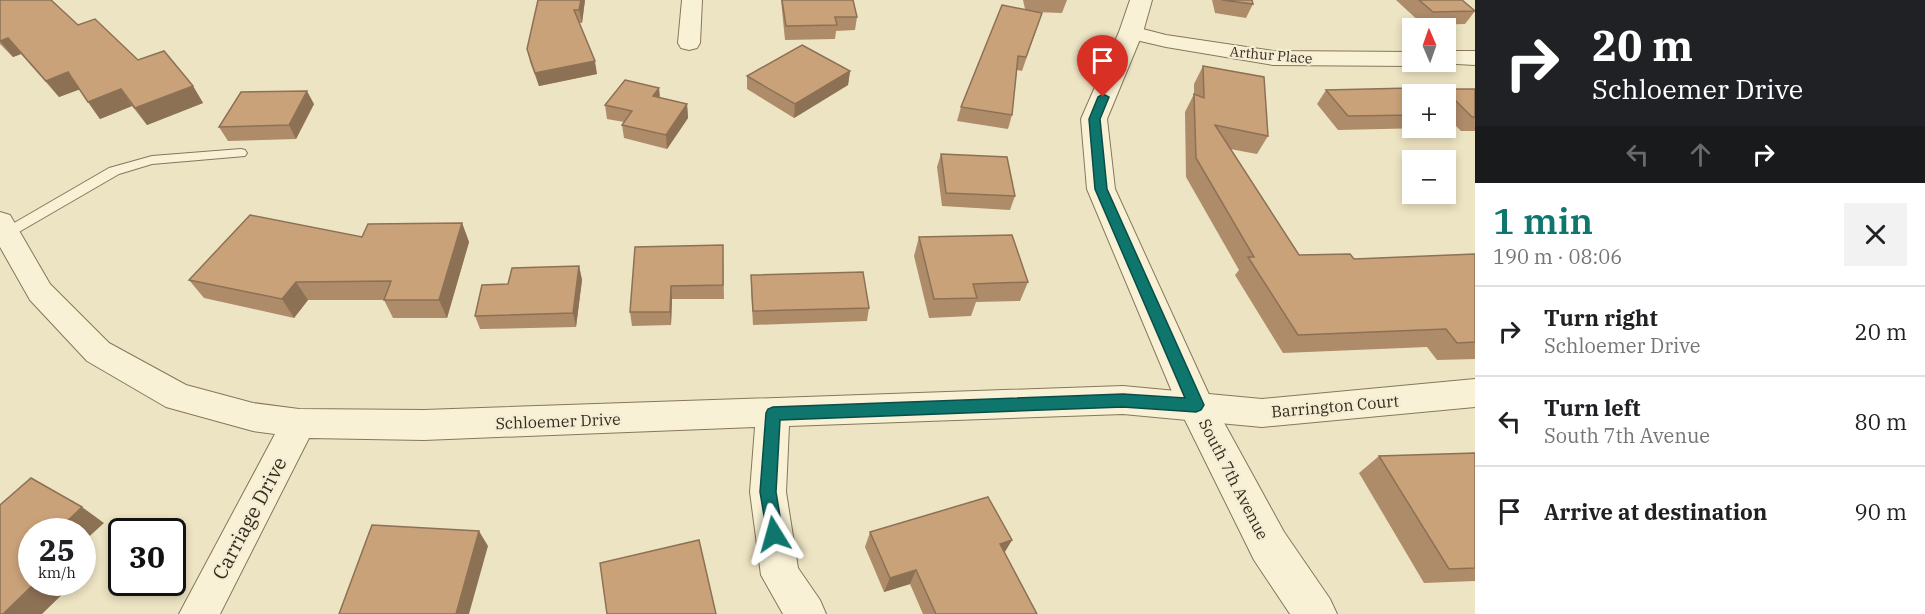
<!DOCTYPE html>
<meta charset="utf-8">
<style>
:root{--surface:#fff;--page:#f2f2f2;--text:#202124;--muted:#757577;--line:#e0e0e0;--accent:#0f766e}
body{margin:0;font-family:"IBM Plex Serif",serif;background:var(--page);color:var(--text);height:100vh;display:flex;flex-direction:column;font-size:22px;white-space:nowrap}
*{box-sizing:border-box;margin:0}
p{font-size:20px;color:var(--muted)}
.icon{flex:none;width:33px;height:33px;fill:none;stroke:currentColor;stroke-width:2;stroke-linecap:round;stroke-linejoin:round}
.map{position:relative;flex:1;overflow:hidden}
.side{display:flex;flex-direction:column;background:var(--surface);width:450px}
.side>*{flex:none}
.guide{background:#202124;color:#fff;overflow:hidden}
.needle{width:39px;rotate:358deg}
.tools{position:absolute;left:1402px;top:18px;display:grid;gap:12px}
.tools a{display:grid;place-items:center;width:54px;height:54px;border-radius:0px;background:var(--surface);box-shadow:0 3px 9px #0003;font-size:30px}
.speed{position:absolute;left:18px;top:518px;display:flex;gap:12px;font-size:30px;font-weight:700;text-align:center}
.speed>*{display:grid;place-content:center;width:78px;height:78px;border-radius:50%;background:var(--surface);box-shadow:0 3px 9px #0003;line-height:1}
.speed small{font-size:15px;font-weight:400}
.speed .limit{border:3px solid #111;border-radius:9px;background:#fff;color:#111}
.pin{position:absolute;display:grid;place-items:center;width:51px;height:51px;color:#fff;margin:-62px -26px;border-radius:50% 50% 50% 0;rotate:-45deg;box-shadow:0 0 6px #0007}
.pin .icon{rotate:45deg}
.me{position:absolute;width:66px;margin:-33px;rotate:352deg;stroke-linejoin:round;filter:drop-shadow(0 0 4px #0008)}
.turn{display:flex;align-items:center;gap:21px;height:126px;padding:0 18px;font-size:27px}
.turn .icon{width:78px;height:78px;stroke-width:2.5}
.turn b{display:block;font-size:42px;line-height:51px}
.lanes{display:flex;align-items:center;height:57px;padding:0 18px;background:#0003;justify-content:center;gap:30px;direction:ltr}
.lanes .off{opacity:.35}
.round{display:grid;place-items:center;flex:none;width:63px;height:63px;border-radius:0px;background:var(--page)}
.head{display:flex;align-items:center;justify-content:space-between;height:102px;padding:0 18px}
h1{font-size:36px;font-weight:600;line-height:45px;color:var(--accent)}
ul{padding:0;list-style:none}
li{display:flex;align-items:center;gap:18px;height:90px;padding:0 18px;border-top:2px solid var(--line)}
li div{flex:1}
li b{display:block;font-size:22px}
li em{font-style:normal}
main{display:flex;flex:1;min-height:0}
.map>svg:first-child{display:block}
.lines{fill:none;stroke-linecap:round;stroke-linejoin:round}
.service-casing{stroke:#87765b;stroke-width:2}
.minor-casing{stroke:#87765b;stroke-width:2}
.tertiary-casing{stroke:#87765b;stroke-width:2}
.service{fill:#f8f1d6;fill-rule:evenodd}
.minor{fill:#f8f1d6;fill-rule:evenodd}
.tertiary{fill:#f8f1d6;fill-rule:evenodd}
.wall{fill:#ae8b69}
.shaded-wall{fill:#8d7155}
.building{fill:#caa27a;stroke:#8d7155;stroke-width:1.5}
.route{fill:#0f766e;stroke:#0a4d48;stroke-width:1.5}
.labels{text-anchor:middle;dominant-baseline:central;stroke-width:4.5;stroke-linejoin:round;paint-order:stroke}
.far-street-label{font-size:14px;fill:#372c1e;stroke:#f5edd3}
.street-label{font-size:16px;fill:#372c1e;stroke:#f5edd3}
.near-street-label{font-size:20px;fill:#372c1e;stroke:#f5edd3}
</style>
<main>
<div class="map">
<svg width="1475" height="614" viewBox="0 0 1475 614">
<rect width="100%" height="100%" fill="#ede4c3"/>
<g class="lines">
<g class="service-casing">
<polygon id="service" points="241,149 245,150 247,153 245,156 152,164 119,174 12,236 7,238 0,233 2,230 109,168 152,156"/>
</g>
<g class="minor-casing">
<g id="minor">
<polygon points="682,0 702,0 700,43 697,48 689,50 681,48 678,43"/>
<polygon points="1131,26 1166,35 1273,51 1413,52 1413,62 1422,62 1413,66 1273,65 1166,47 1123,37 1120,32 1123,27"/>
<polygon points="1446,51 1475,51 1475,65 1438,63 1446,62"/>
<polygon points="0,212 10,215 50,284 109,343 186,385 253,403 299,409 424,410 1123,386 1262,399 1475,379 1475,407 1262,427 1123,414 789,426 786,492 798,568 820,600 826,614 783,614 761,575 750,492 755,427 424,440 309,438 220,614 179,614 275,434 253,431 166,407 87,361 30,300 0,247"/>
</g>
</g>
<g class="tertiary-casing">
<polygon id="tertiary" points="1130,0 1152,0 1143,32 1107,119 1115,189 1211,399 1284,532 1330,599 1337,614 1290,614 1254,560 1178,406 1087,189 1081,119 1119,32"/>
</g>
<use href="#service" class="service"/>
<use href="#minor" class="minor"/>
<use href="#tertiary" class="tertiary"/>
</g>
<g class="wall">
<polygon points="0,0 78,25 138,60 193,86 203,103 147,125 132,106 100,119 79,89 59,97 21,54 13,57 0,44"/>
<polygon points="585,0 582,23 579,23 597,74 539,86 530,62 527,49"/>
<polygon points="781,0 853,0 857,17 855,30 836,31 835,39 785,40"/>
<polygon points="1023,0 1067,0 1062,13 1036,12 1042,13 1022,71 1017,70 1012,115 1008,129 957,121 961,107 1025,9"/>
<polygon points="1212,0 1252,0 1253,4 1246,18 1215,13"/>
<polygon points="1396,0 1462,0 1475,11 1465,24 1423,25"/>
<polygon points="1203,66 1268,136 1257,154 1230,149 1299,255 1354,259 1475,254 1475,359 1437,360 1427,347 1283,353 1235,275 1239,270 1186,177 1185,112 1194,94 1194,84"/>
<polygon points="850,71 848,85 794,118 747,89 747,76"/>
<polygon points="659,88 660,98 687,104 688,118 667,149 624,138 622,125 624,122 607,119 605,105"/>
<polygon points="1444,89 1475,89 1475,131 1461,131 1446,116 1446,94 1440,94"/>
<polygon points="1326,90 1413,94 1413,128 1426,128 1338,130 1317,104"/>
<polygon points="314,104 296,139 228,141 219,127"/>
<polygon points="941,154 1015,196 1010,210 942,206 937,167"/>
<polygon points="462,223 469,242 447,318 393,318 384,300 308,300 294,318 204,298 189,280 362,237"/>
<polygon points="919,237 1028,282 1020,301 976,302 971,316 929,318 914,256"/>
<polygon points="723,245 724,299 672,299 671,325 632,326 630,312"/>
<polygon points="579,266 582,280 576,327 480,329 475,316 508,284"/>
<polygon points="751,275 869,308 867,321 753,325 751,289"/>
<polygon points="1475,453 1475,581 1424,583 1359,473 1379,456"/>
<polygon points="870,532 1012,540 1004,553 1037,614 923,614 910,584 884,592 865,547"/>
</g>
<g class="shaded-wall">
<polygon points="581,0 585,0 582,23 579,10"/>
<polygon points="8,38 21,54 13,57 0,41"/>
<polygon points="595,61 597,74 539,86 535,73"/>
<polygon points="850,71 848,85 794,118 795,104"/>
<polygon points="68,72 81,89 59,97 46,81"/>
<polygon points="193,86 203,103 147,125 135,108"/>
<polygon points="659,88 660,102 653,96"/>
<polygon points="121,89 132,106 100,119 88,102"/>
<polygon points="307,91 314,104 296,139 289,125"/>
<polygon points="687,104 688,118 667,149 666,135"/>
<polygon points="462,223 469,242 447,318 439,300"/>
<polygon points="579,266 582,280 576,327 573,313"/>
<polygon points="296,282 308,300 294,318 282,299"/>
<polygon points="671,286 672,299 671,325 670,312"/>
<polygon points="82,507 104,523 82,543 82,531 57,531"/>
<polygon points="479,531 488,546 469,614 456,614"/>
<polygon points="1012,540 1003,555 1000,544"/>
<polygon points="82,564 89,568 82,574"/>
<polygon points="916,570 910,584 884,592 890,578"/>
<polygon points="36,582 75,582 42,614 3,614"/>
</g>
<g class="building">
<polygon points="0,0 51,0 78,25 95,19 138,60 164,51 193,86 135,108 121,89 88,102 68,72 46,81 8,38 0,41"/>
<polygon points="538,0 581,0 579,10 574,10 595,61 535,73 527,49"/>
<polygon points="782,0 853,0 857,17 835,17 837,25 786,26"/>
<polygon points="1222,0 1252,0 1253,4"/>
<polygon points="1419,0 1462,0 1475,11 1433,12"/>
<polygon points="1002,5 1042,13 1026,57 1018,56 1012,115 961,107"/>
<polygon points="802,45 850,71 795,104 747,76"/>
<polygon points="1203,66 1264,77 1268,136 1215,125 1299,255 1350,254 1354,259 1475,254 1475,342 1457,343 1446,329 1298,335 1248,257 1254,257 1196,158 1194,94 1204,98"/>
<polygon points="625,80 659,88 653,96 687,104 666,135 622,125 632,111 605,105"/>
<polygon points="1412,88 1418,94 1413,94 1413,115 1348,116 1326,90"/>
<polygon points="1444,89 1475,89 1475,117 1472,117"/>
<polygon points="307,91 289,125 219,127 241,92"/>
<polygon points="941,154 1007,157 1015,196 946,193"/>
<polygon points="250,215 362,237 368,224 462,223 439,300 384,300 391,281 296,282 282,299 189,280"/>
<polygon points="1012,235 1028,282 973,284 977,298 934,299 919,237"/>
<polygon points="723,245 723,285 671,286 670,312 630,312 635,247"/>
<polygon points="579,266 573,313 475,316 482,285 508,284 512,268"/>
<polygon points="863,272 869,308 753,311 751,275"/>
<polygon points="1475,453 1475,568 1449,569 1379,456"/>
<polygon points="31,478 82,507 57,531 32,531 32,582 36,582 3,614 0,614 0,505"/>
<polygon points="988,497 1012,540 1000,544 1037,614 936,614 916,570 890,578 870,532"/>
<polygon points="372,525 479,531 456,614 339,614"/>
<polygon points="699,540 716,614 607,614 600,563"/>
</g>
<polygon class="route" points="1103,94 1109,97 1100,119 1107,189 1204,405 1201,410 1196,412 1123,407 780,420 776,492 783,534 780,539 774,542 768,539 760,492 766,413 768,409 773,407 1123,394 1185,398 1095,189 1089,119 1098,97"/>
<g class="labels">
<g class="far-street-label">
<text transform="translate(1271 55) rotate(5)">Arthur Place</text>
</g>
<g class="street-label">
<text transform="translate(1335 406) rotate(-5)">Barrington Court</text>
<text transform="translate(558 421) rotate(-2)">Schloemer Drive</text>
<text transform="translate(1234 479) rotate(63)">South 7th Avenue</text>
</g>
<g class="near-street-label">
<text transform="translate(249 518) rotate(-62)">Carriage Drive</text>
</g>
</g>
</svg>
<div class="tools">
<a><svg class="needle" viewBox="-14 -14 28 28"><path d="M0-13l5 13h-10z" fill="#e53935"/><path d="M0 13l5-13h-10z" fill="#757577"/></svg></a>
<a>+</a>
<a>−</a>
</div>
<div class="speed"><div>25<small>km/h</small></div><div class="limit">30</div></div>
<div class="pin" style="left:1103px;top:97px;background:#d93025"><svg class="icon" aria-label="arrive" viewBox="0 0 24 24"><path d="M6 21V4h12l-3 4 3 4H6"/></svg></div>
<svg class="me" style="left:774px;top:534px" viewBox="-20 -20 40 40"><path d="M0-17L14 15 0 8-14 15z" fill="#0f766e" stroke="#fff" stroke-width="4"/></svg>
</div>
<section class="side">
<div class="guide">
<div class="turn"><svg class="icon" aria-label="right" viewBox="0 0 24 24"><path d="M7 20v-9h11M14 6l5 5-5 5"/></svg><div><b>20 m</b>Schloemer Drive</div></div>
<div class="lanes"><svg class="icon off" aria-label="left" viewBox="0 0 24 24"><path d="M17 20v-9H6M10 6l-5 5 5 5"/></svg><svg class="icon off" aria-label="ahead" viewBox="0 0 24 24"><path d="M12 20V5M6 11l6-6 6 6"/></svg><svg class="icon" aria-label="right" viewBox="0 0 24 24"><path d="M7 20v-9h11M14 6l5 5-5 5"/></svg></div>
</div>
<div class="head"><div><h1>1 min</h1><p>190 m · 08:06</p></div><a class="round"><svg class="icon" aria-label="close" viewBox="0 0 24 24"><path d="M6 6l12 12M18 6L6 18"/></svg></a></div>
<ul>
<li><svg class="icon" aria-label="right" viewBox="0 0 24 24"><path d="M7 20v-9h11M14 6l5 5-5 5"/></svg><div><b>Turn right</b><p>Schloemer Drive</p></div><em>20 m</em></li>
<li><svg class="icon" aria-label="left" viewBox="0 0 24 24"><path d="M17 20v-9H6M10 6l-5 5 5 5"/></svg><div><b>Turn left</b><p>South 7th Avenue</p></div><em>80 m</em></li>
<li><svg class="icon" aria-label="arrive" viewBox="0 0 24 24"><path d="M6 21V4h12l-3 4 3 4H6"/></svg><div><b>Arrive at destination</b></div><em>90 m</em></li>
</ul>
</section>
</main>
